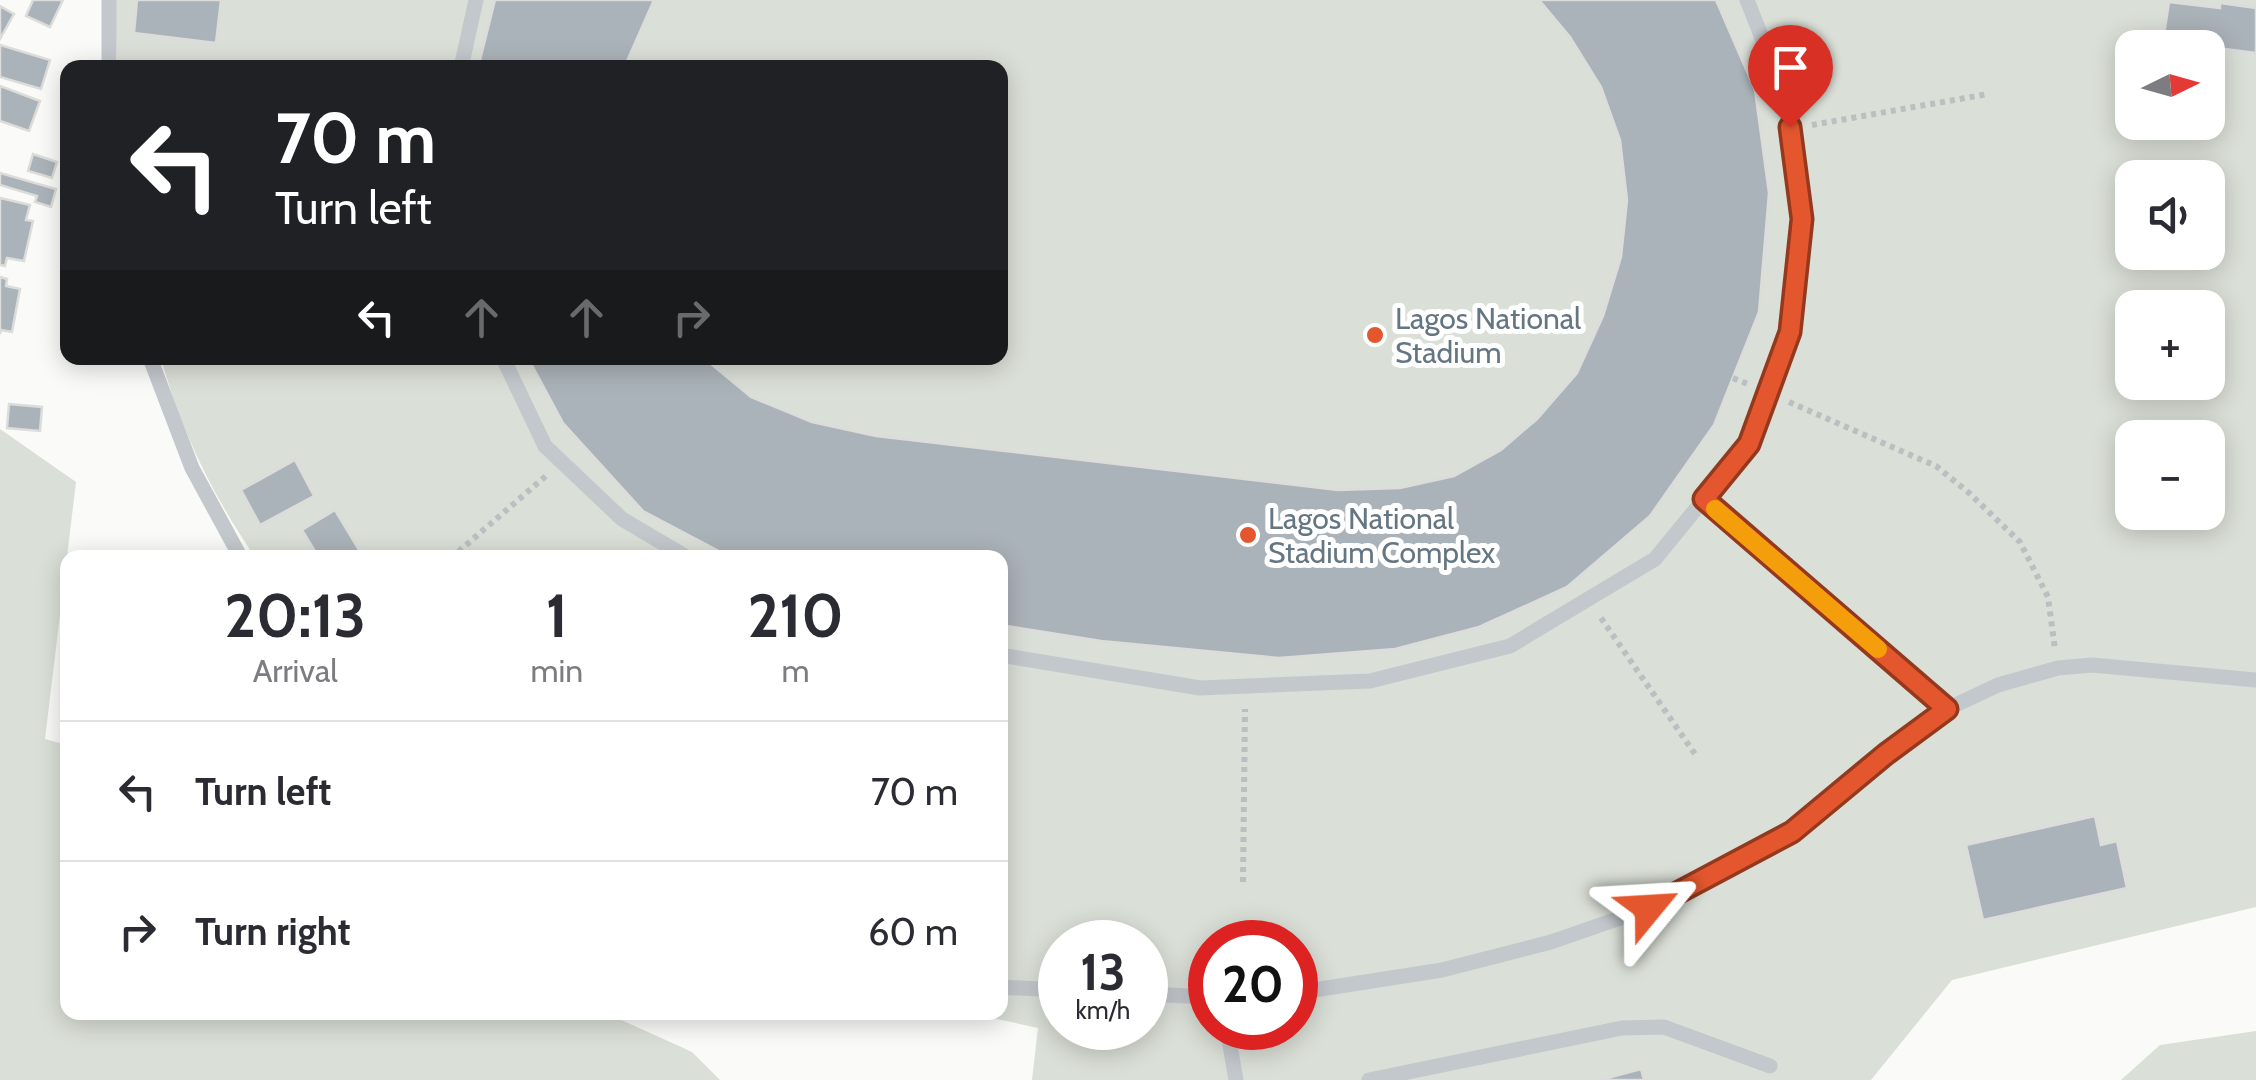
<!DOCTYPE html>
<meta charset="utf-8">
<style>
:root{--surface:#fff;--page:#f2f2f3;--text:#2b2b33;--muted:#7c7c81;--line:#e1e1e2}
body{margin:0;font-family:Cabin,sans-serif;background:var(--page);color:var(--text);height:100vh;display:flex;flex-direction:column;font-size:38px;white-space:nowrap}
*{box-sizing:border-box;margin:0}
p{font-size:32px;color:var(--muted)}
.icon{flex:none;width:55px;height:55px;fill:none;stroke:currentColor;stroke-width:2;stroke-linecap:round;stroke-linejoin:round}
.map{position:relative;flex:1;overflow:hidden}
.drawer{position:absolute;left:60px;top:550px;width:948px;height:470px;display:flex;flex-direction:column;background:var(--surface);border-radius:20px;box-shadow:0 5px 25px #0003}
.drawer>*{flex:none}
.banner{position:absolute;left:60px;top:60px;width:948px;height:305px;border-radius:20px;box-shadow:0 5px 25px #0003;background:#202124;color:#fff;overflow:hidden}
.needle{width:65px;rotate:85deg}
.controls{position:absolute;left:2115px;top:30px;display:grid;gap:20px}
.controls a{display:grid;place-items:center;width:110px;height:110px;border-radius:20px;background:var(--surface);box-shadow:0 5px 25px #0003;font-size:50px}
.speed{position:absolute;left:1038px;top:920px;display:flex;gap:20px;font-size:50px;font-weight:700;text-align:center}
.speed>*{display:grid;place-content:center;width:130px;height:130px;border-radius:50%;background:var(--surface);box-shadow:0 5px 25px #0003;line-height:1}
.speed small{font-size:25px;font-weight:400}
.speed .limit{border:15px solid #d22;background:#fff;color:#111}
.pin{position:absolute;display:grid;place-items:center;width:85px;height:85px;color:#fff;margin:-102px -42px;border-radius:50% 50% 50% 0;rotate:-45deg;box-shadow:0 0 10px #0007}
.pin .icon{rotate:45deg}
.me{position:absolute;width:110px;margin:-55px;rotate:63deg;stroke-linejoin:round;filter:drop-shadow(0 0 8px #0008)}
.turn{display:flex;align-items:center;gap:35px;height:210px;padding:0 50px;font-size:45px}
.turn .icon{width:130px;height:130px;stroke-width:2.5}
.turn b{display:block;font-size:70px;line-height:85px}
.lanes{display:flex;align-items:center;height:95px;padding:0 50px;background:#0003;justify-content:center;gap:50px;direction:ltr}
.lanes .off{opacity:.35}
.eta{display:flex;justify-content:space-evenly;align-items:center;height:170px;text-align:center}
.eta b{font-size:60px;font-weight:800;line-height:70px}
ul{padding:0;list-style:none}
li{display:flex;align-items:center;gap:30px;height:140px;padding:0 50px;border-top:2px solid var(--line)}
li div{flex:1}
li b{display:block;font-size:38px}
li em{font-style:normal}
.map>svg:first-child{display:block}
.green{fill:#dadfd7;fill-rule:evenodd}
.building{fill:#aab3b9;stroke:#dcdcda;stroke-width:2.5}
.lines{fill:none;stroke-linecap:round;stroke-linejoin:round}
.path{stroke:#bbbfc2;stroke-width:6;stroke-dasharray:5 5;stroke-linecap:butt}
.lane{stroke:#c3c8cc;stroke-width:15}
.route-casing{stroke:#94391e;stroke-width:25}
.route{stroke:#e4572e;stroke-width:18}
.slow{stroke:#f59e0b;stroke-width:18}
.poi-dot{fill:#e4572e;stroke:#fff;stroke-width:4}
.labels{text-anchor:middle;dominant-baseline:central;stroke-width:10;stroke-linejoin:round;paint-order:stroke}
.poi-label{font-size:30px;fill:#657683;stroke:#fff;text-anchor:start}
</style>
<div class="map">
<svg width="2256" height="1080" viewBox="0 0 2256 1080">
<rect width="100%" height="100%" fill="#fafaf8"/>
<g class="green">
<path d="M115,0H2256V907L1952,980L1871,1080H1032L1038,1028L970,1013L1000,1012V558L255,557C213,496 180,429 161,358H1000V68L117,67ZM2132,48H2208V122H2132ZM2132,178H2208V252H2132ZM2132,308H2208V382H2132ZM2132,438H2208V512H2132ZM1060,942H1145V1028H1060ZM1210,942H1295V1028H1210Z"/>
<polygon points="0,429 76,482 45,739 67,745 68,1012 606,1013 692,1052 720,1080 0,1080"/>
<polygon points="2256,1031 2256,1080 2121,1080 2160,1045"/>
</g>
<g class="building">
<polygon points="33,0 63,0 50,27 26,16"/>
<polygon points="137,0 221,0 216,43 134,33"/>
<polygon points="495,0 654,0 624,68 478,68"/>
<polygon points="1539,0 1716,0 1755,90 1769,193 1759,312 1714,425 1650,516 1567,587 1479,627 1395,649 1279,658 1101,641 1000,625 1000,558 732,558 643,511 563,423 528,358 704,358 751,397 812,422 876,436 1338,490 1400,488 1454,476 1501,450 1537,419 1577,373 1603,316 1621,257 1627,200 1620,140 1601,87 1570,37"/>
<polygon points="2169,2 2220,8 2220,3 2256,8 2256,53 2163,41"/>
<polygon points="0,6 14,14 0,39"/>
<polygon points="0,45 50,60 41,89 0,77"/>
<polygon points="0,86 40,101 29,131 0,121"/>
<polygon points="33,154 57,162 52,178 28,171"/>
<polygon points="0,173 56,189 51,207 35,202 37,196 0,185"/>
<polygon points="0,198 30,205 26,220 33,221 24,261 7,258 5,266 0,265"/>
<polygon points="0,277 7,279 6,286 20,289 12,332 1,330 0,334"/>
<polygon points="9,404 42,407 40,431 7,428"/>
<polygon points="295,460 314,496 260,525 241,490"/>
<polygon points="335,510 364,558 319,558 302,530"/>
<polygon points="2095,816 2101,845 2117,841 2127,888 1983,920 1966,845"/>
<polygon points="1641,1069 1644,1080 1600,1080"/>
</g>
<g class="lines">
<g class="path">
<polyline points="1812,125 1988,94"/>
<polyline points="1733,378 1750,385"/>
<polyline points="1789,402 1936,466 1968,492 2020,542 2048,597 2055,649"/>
<polyline points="451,558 547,475"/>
<polyline points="1601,618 1697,757"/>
<polyline points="1243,882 1245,709"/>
</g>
<g class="lane">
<polyline points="109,0 109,68"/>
<polyline points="461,68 476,0"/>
<polyline points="150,358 192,468 241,558"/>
<polyline points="503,358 545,446 622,519 688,558"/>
<polyline points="1704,499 1947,709"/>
<polyline points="1000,655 1200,688 1370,681 1510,646 1655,559 1749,444 1790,332 1802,219 1785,96 1747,0"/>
<polyline points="1000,987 1060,990"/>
<polyline points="1295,993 1442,970 1551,942 1649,908 1792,832 1886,754 1947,709 1998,685 2058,668 2092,665 2256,680"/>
<polyline points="1145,994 1210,997"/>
<polyline points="1227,1028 1236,1080"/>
<polyline points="1369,1080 1622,1028 1664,1027 1770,1066"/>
</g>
</g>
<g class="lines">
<g class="route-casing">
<polyline id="route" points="1649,908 1792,832 1886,754 1947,709 1704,499 1749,444 1790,332 1802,219 1790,127"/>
</g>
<use href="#route" class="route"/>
<polyline class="slow" points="1715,509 1878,649"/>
</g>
<g class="poi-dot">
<circle cx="1375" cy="335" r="10"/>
<circle cx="1248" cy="535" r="10"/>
</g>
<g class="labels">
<g class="poi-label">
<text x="1395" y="318">Lagos National<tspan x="1395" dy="34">Stadium</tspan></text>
<text x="1268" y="518">Lagos National<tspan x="1268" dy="34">Stadium Complex</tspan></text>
</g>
</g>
</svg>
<div class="controls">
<a><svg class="needle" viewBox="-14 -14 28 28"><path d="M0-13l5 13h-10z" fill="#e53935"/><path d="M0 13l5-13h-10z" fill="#7c7c81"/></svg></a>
<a><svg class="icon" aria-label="sound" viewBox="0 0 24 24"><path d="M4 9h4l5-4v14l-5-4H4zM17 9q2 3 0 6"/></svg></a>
<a>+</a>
<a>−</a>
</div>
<div class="speed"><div>13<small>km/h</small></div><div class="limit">20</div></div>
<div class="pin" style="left:1790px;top:127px;background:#d93025"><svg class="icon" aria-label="arrive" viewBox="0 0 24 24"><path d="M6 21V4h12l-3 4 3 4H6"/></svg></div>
<svg class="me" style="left:1649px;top:908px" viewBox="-20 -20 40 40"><path d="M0-17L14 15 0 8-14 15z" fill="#e4572e" stroke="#fff" stroke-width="4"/></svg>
<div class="banner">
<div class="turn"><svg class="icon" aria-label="left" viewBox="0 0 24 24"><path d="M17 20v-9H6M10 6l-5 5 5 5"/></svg><div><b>70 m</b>Turn left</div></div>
<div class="lanes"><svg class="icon" aria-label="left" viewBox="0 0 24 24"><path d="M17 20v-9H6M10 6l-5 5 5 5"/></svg><svg class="icon off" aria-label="ahead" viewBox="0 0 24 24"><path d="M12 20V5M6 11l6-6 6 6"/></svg><svg class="icon off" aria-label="ahead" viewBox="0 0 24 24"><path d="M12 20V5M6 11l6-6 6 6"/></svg><svg class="icon off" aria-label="right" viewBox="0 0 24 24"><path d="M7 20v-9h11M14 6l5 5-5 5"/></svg></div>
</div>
<section class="drawer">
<div class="eta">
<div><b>20:13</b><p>Arrival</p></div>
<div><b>1</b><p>min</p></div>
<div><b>210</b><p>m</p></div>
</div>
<ul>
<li><svg class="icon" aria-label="left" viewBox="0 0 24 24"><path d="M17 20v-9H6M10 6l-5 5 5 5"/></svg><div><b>Turn left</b></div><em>70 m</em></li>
<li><svg class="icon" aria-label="right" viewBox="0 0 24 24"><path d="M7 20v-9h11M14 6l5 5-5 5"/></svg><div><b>Turn right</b></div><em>60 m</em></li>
</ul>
</section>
</div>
